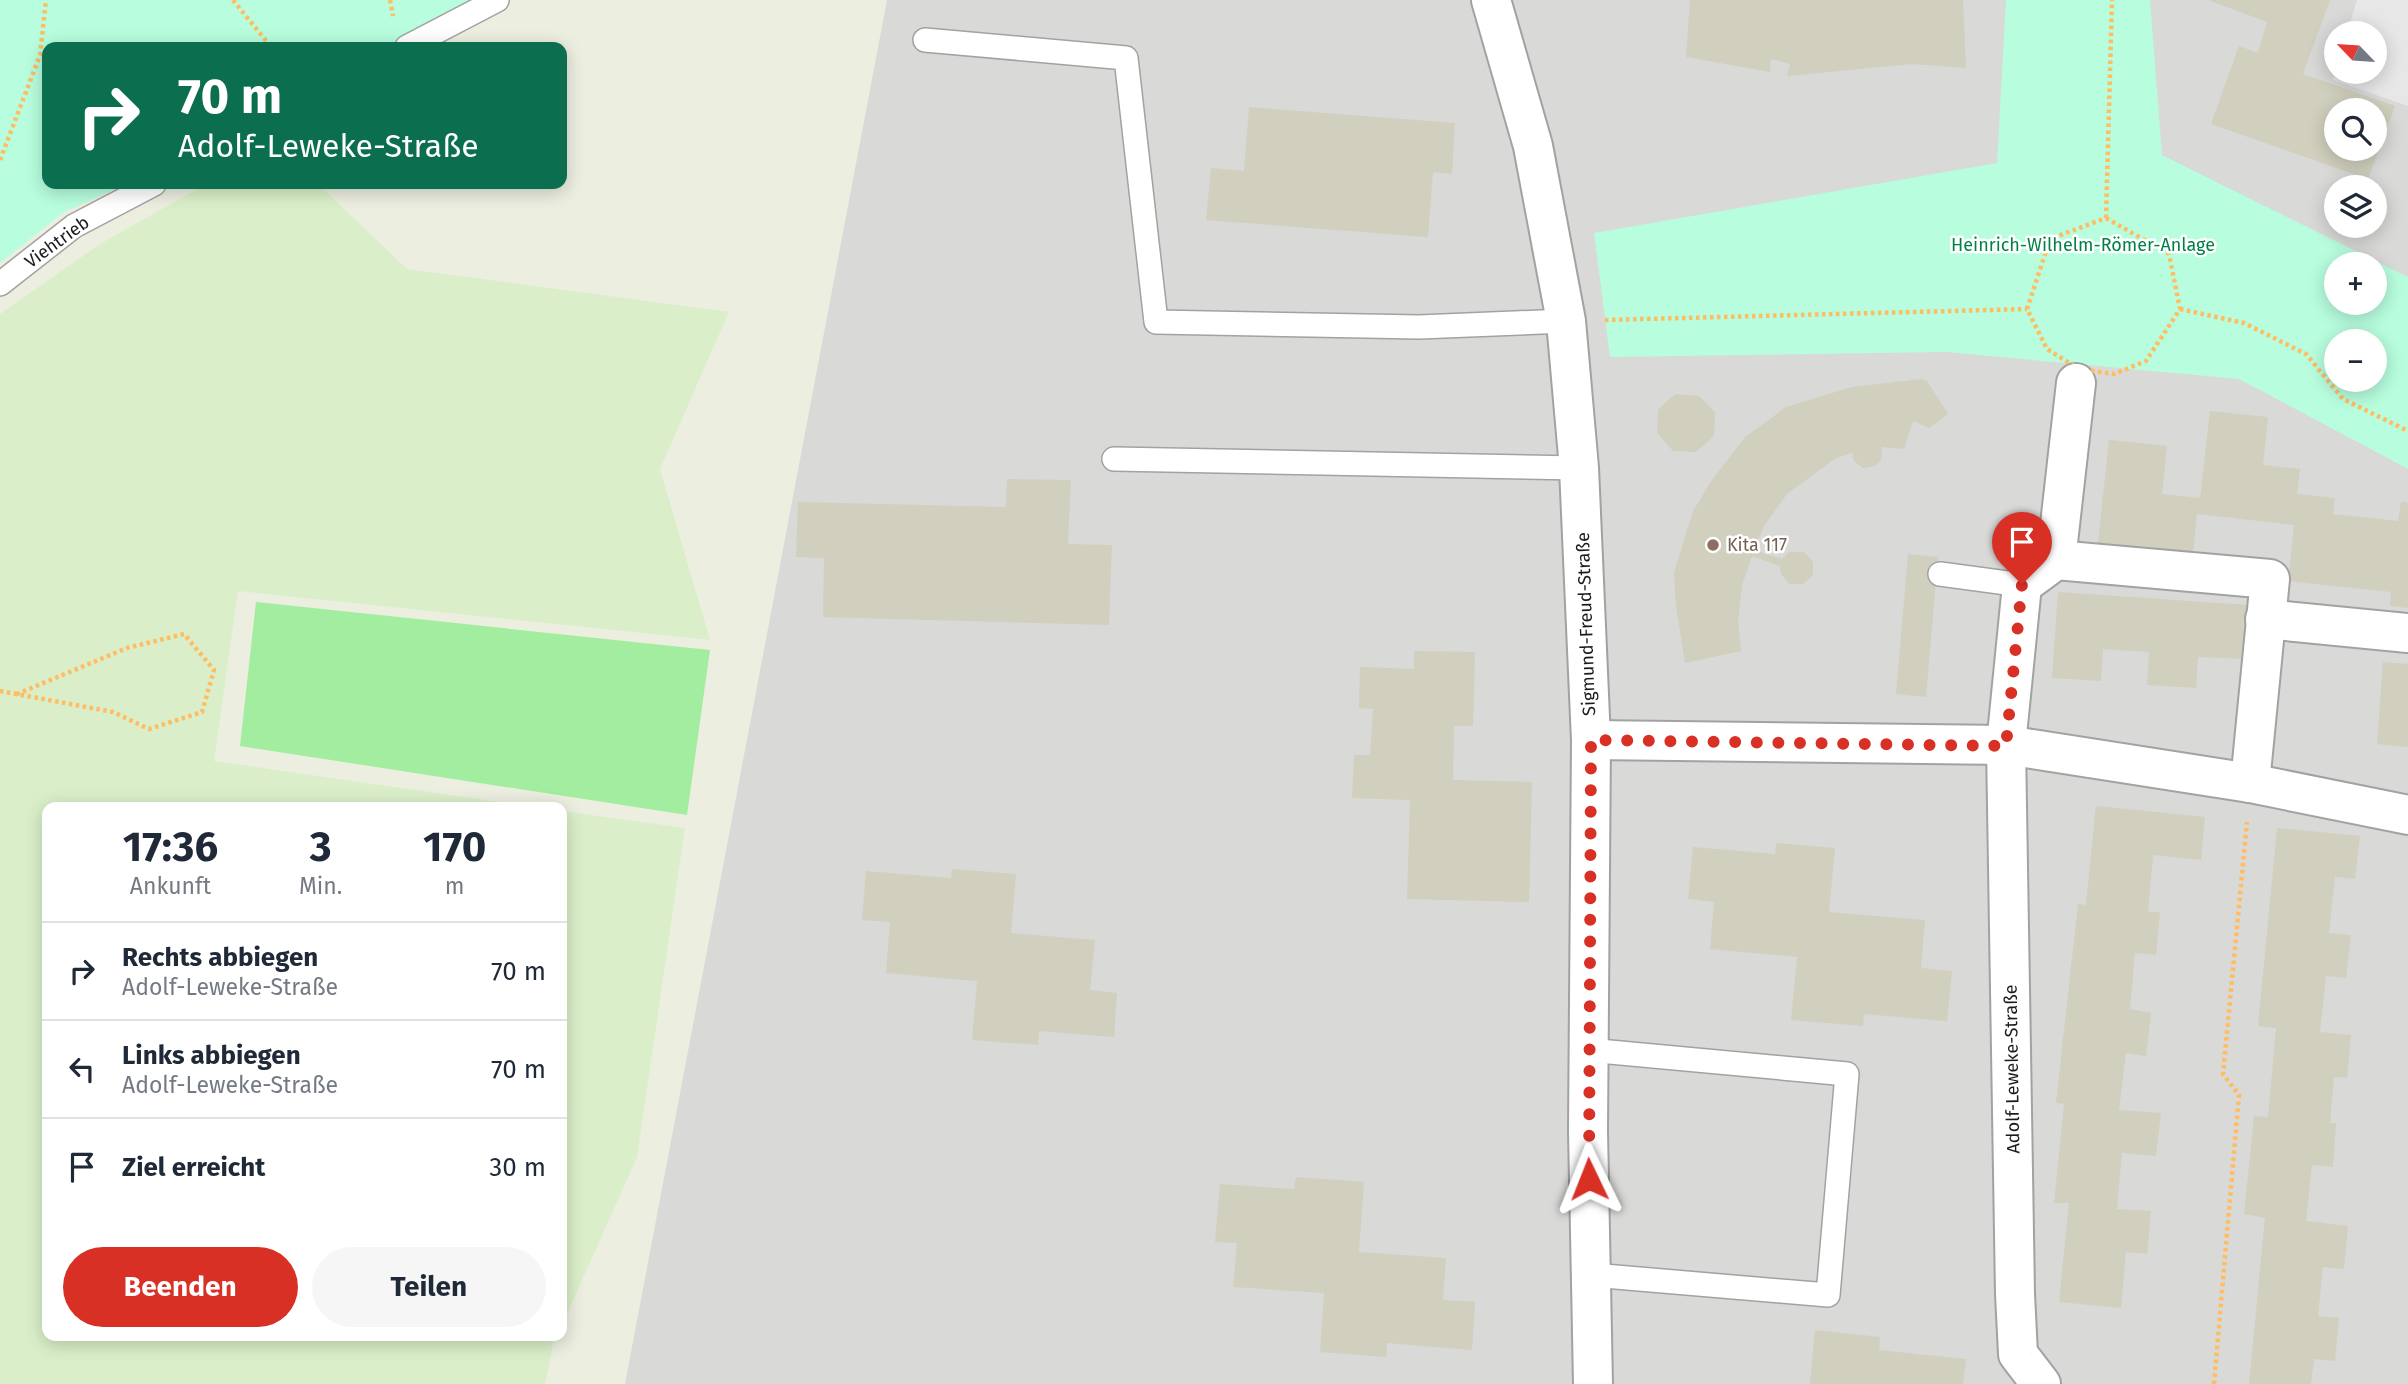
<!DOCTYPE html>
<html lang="de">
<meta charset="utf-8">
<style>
:root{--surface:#fff;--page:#f6f6f7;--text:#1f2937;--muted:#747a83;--line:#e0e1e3;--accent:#d93025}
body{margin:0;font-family:"Fira Sans",sans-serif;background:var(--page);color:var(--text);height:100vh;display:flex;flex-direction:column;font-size:26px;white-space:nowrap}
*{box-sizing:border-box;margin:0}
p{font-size:23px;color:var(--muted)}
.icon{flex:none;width:38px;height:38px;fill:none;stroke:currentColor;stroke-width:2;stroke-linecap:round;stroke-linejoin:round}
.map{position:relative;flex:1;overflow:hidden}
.side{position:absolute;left:42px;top:802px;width:525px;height:539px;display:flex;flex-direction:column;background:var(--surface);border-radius:14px;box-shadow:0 4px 18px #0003}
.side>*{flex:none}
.banner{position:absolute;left:42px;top:42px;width:525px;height:147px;border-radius:14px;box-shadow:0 4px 18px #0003;background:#0b6e4f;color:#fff;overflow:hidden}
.needle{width:46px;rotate:295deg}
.fabs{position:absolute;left:2324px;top:21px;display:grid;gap:14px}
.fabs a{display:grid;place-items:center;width:63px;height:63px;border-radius:50%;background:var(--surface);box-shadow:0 4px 18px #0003;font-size:35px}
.pin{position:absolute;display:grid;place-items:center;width:60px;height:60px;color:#fff;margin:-72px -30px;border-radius:50% 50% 50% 0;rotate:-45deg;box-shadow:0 0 7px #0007}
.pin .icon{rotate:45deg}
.me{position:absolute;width:77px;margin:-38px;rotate:358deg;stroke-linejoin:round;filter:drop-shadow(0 0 5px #0008)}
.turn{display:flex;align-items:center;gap:24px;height:147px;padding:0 21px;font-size:32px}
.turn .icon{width:91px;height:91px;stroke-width:2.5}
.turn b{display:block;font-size:49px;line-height:60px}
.eta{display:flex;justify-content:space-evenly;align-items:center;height:119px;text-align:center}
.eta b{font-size:42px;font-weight:700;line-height:49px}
.button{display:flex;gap:14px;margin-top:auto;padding:14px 21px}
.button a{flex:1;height:80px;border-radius:42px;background:var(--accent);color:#fff;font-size:28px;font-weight:700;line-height:80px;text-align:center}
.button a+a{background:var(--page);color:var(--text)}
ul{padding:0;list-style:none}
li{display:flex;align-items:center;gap:21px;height:98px;padding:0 21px;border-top:2px solid var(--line)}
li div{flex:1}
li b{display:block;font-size:26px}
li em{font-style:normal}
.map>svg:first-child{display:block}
.residential{fill:#d9d9d8;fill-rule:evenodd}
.farmland{fill:#daefc9}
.grass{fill:#a2eda0}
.park{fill:#b7fdde;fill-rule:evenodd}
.parking{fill:#e7e7e7}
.building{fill:#d1cfbd;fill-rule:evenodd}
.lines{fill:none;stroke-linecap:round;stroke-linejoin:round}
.service-casing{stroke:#a2a2a2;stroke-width:26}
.minor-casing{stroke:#a2a2a2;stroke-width:42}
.path{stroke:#ffbc60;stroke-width:4.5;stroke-dasharray:3.5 3.5;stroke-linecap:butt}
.service{stroke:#fff;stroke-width:23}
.minor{stroke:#fff;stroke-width:38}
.route{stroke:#d93025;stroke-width:12;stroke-dasharray:0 21.6}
.education-dot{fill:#8d6e63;stroke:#fff;stroke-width:2.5}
.labels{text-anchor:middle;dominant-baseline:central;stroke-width:5;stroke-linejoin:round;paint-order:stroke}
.street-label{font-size:18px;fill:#1b1b1b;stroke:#fff}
.park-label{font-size:18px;fill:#038048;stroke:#fff}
.education-label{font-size:18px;fill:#785e54;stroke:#fff;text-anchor:start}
</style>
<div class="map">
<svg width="2408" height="1384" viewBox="0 0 2408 1384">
<rect width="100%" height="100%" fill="#eceee0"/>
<path class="residential" d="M887,0H2408V1384H625ZM2336,33H2375V72H2336ZM2336,110H2375V149H2336ZM2336,187H2375V226H2336ZM2336,264H2375V303H2336ZM2336,341H2375V380H2336Z"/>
<g class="farmland">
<polygon points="206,184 318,184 407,269 729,312 660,469 710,640 238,591 214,761 533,807 47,807 47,1335 557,1335 553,1344 545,1384 0,1384 0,314 100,244"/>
<polygon points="562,811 685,828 637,1157 562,1325"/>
</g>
<polygon class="grass" points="256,602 710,650 687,815 240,746"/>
<g class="park">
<polygon points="0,0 496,0 406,47 47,47 47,184 127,184 64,212 0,263"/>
<path d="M2006,0H2150L2162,155L2408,277V469L2239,379L1946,352L1610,357L1594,233L1997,163ZM2336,264H2375V303H2336ZM2336,341H2375V380H2336Z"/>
</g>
<polygon class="parking" points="2357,0 2408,0 2408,106 2333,80 2336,70 2375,72 2375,33 2347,33"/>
<g class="building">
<polygon points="1690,0 1963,0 1966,68 1912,64 1787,76 1790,64 1771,59 1770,72 1686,57"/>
<path d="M2208,0H2330L2303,74L2395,106L2368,179L2211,124L2239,46L2258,53L2267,22ZM2336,110H2375V149H2336Z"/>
<polygon points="1249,107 1455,123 1452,174 1433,172 1428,237 1206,220 1211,168 1244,171"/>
<polygon points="1922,379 1927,381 1948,414 1929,428 1913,421 1904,449 1882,447 1881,460 1875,466 1863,468 1854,461 1852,453 1836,458 1787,494 1764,526 1754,550 1782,559 1789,552 1804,552 1813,562 1813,575 1803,584 1789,584 1781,574 1780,566 1752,556 1742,585 1738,621 1741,651 1685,663 1676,606 1674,573 1693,511 1712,480 1745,437 1786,407 1852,387"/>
<polygon points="1675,394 1699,396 1715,412 1714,436 1696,452 1673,451 1657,433 1658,410"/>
<polygon points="2210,411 2268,417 2263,465 2300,469 2297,494 2335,498 2333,514 2398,521 2401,502 2408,503 2408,608 2390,606 2391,592 2288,581 2294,525 2197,514 2193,553 2098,543 2109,440 2167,446 2162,494 2200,498"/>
<polygon points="1007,479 1071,480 1068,544 1112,545 1109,625 823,617 824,558 796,557 798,502 1006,507"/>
<polygon points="1908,554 1938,557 1926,697 1896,694"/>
<polygon points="2058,592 2248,605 2244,659 2198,657 2196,688 2147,685 2149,652 2103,649 2101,681 2052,678"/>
<polygon points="1414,651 1475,652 1473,726 1454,726 1453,780 1532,782 1529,902 1407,899 1410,800 1352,798 1354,755 1370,755 1373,709 1359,708 1360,667 1414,669"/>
<polygon points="2383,662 2408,664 2408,747 2377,744"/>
<polygon points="2096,806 2205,817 2201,860 2153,855 2148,912 2160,912 2156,955 2135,953 2130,1009 2151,1013 2146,1056 2126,1053 2119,1110 2161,1113 2156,1156 2122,1153 2117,1209 2151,1211 2147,1254 2126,1252 2121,1308 2059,1302 2069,1203 2054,1203 2064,1104 2056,1103 2078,904 2086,905"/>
<polygon points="2277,828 2360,836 2355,879 2335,877 2329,933 2351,935 2346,978 2326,976 2320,1032 2351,1035 2347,1078 2334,1077 2330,1123 2336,1123 2333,1167 2312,1165 2306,1221 2348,1226 2344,1269 2323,1267 2318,1316 2339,1318 2335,1361 2314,1359 2311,1384 2249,1384 2265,1218 2244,1214 2254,1116 2268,1117 2276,1028 2258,1026"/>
<polygon points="1776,843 1835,848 1829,912 1925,920 1921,968 1952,971 1947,1021 1864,1014 1863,1026 1791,1020 1797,957 1710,949 1714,902 1688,899 1693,847 1775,854"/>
<polygon points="952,869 1016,874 1011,933 1095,940 1090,990 1117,993 1114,1037 1039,1031 1038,1045 972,1040 977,981 886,973 890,922 862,920 866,871 951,878"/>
<polygon points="1296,1177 1364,1182 1359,1252 1446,1258 1443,1300 1475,1302 1472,1350 1387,1343 1386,1357 1320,1352 1324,1293 1233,1287 1237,1243 1215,1242 1220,1184 1294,1189"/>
<polygon points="1815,1330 1880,1337 1879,1350 1966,1359 1963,1384 1810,1384"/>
</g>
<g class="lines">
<g class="service-casing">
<g id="service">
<polyline points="925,40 1126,58 1156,322 1419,327 1566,321"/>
<polyline points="407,47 497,0"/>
<polyline points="0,284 74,226 154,184"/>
<polyline points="1114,459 1579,468"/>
<polyline points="1940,574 2022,585"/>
<polyline points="1588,1050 1847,1074 1828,1295 1592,1275"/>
</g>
</g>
<g class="minor-casing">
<g id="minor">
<polyline points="1491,0 1533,146 1566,321 1579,468 1591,740 1588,1131 1593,1384"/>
<polyline points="2056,560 2076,383"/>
<polyline points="2265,619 2408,633"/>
<polyline points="1591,740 2006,745 2250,783 2408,815"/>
<polyline points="2041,1384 2018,1354 2015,1294 2006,745 2022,585 2056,560 2270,579 2250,783"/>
</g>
</g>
<g class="path">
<polyline points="233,0 271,47"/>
<polyline points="390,0 393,16"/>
<polyline points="0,160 40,55 46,0"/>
<polygon points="2106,218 2169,254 2180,309 2146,361 2114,374 2079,369 2047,349 2027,309 2050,239"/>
<polyline points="2106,218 2112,0"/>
<polyline points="2180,309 2244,323 2306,354 2343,399 2408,431"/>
<polyline points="1605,320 2027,309"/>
<polyline points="0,691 113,712 149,729 202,712 214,670 184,634 127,648 17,694"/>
<polyline points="2214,1384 2239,1095 2223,1074 2247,822"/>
</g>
<use href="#service" class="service"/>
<use href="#minor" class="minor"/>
</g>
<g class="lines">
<polyline class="route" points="1589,1179 1591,740 2006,746 2022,584"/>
</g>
<circle class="education-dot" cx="1713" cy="545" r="7"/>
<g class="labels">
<g class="street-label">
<text transform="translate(57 242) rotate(-36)">Viehtrieb</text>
<text transform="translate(1586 624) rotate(-92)">Sigmund-Freud-Straße</text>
<text transform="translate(2012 1069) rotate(-91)">Adolf-Leweke-Straße</text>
</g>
<g class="park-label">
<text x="2083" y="245">Heinrich-Wilhelm-Römer-Anlage</text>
</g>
<g class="education-label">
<text x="1727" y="545">Kita 117</text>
</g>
</g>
</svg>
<div class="fabs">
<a><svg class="needle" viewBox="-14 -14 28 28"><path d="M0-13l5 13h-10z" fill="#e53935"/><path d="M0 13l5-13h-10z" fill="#747a83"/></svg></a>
<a><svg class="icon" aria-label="search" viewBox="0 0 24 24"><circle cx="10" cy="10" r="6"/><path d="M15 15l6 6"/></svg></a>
<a><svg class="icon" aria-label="layers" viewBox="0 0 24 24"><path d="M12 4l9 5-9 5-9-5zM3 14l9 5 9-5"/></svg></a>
<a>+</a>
<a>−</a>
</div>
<div class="pin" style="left:2022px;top:584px;background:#d93025"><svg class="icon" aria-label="arrive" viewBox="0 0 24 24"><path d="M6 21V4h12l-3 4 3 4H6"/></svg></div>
<svg class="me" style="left:1589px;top:1179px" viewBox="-20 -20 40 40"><path d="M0-17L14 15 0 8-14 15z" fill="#d93025" stroke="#fff" stroke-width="4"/></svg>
<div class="banner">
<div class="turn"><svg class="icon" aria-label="right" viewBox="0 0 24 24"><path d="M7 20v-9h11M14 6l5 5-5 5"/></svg><div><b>70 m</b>Adolf-Leweke-Straße</div></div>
</div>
<section class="side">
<div class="eta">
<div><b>17:36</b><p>Ankunft</p></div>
<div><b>3</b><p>Min.</p></div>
<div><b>170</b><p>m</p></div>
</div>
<ul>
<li><svg class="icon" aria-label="right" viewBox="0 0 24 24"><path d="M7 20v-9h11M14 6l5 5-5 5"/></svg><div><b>Rechts abbiegen</b><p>Adolf-Leweke-Straße</p></div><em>70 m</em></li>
<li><svg class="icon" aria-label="left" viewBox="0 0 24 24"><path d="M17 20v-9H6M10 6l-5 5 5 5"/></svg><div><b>Links abbiegen</b><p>Adolf-Leweke-Straße</p></div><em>70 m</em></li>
<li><svg class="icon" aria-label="arrive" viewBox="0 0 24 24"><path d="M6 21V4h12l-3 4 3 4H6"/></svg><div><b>Ziel erreicht</b></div><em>30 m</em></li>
</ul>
<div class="button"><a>Beenden</a><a>Teilen</a></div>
</section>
</div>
